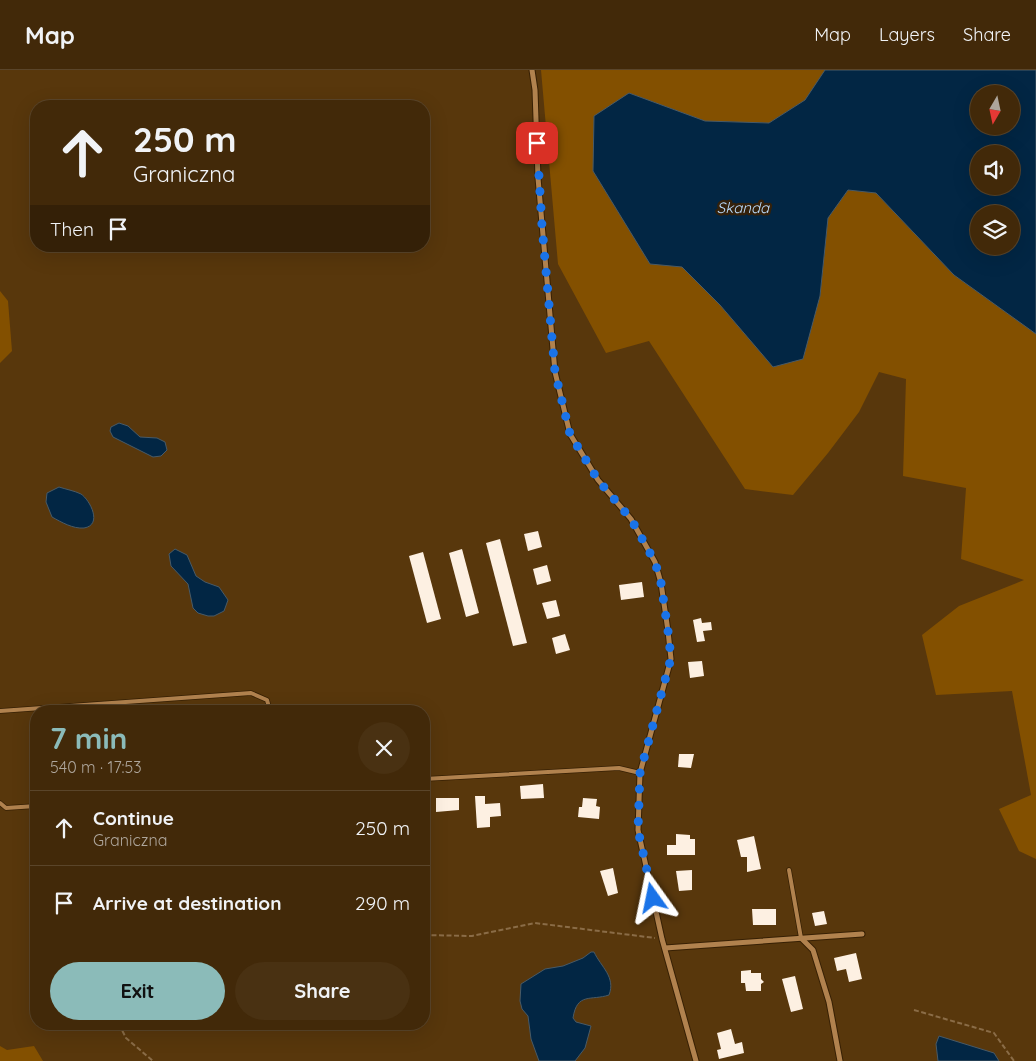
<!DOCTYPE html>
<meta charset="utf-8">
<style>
:root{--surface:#422909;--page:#493112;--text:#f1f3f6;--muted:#aea69c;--line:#5a452a;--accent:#8bbbb9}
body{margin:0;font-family:Quicksand,sans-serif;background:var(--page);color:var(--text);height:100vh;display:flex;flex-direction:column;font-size:19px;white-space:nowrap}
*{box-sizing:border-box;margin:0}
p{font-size:16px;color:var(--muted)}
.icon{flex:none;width:28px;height:28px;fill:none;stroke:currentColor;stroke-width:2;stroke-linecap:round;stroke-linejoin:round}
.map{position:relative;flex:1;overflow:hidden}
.sheet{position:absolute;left:30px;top:635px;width:400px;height:325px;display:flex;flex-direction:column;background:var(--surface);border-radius:20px;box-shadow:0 5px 20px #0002,0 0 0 1px var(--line)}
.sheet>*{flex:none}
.hud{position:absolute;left:30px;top:30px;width:400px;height:152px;border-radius:20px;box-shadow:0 5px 20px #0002,0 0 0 1px var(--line);background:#422909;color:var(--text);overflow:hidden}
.needle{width:32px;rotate:189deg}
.fabs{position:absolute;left:970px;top:15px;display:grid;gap:10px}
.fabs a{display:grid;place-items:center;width:50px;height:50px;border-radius:50%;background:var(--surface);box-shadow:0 5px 20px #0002,0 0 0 1px var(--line);font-size:25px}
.pin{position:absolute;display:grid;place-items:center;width:42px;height:42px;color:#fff;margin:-21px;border-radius:10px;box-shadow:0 2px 8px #0006}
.me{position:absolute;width:55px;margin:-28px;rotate:348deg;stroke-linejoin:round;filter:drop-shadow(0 0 4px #0008)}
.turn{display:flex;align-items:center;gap:18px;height:105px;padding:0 20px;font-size:22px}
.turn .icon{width:65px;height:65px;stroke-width:2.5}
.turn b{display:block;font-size:35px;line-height:42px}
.then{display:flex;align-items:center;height:48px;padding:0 20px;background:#0003;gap:10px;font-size:19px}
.round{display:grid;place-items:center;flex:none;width:52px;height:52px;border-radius:26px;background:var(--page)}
.head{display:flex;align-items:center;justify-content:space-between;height:85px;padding:0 20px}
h1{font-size:30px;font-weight:700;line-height:38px;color:var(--accent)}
.cta{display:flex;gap:10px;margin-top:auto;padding:10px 20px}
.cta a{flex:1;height:58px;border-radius:30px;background:var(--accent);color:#111;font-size:20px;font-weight:700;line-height:58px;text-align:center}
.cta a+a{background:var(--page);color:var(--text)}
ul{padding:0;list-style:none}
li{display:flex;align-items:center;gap:15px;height:75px;padding:0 20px;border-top:1px solid var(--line)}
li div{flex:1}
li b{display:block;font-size:19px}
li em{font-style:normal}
header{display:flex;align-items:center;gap:30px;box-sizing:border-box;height:70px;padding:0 25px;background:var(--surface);border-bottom:1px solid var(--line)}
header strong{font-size:24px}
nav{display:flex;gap:28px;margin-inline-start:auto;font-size:18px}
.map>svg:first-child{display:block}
.green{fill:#835000}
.water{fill:#022644;stroke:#485a67;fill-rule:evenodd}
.building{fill:#fdf0e2}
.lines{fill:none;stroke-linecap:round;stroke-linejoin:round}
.service-casing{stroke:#372004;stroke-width:5.5}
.minor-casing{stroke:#372004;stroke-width:7}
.path{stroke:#8a6c47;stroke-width:2;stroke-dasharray:5 2.5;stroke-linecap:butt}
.service{stroke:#b1824e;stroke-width:4}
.minor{stroke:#b1824e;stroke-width:5}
.route{stroke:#1a73e8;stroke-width:9;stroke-dasharray:0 16.2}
.labels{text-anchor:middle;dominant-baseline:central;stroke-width:5;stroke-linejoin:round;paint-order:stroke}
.water-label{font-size:15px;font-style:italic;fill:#bcdeff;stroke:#34210b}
</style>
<header>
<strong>Map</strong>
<nav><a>Map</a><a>Layers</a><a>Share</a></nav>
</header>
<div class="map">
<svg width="1036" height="991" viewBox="0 0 1036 991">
<rect width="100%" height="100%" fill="#58370c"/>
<g class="green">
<polygon points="541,0 825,0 805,30 769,53 705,51 629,23 682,197 720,235 820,226 828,148 848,120 876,123 954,205 1036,264 1036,789 1019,781 999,739 1031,725 1012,621 936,625 922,565 959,536 1024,510 961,489 966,418 903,406 906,309 879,302 859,342 828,383 793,425 745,419 649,271 606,283 558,194"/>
<polygon points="0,221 8,231 12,281 0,293"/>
<polygon points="0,976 7,980 34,976 43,991 0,991"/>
</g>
<g class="water">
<path d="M825,0H1036V264L954,205L876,123L848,120L828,148L820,226L803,289L773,297L720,235L682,197L650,194L593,101L594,46L629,23L705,51L769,53L805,30ZM979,24H1011V56H979ZM979,84H1011V116H979ZM979,144H1011V176H979Z"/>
<polygon points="119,353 128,356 140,367 157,368 165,372 167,380 161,386 153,387 113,367 110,361 111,357"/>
<path d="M59,417C65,419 75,421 81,424C90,430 103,455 84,458C73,459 61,452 52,447L46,432L47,423Z"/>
<polygon points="175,479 187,485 196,506 205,512 219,517 228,530 224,541 214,546 208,546 198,543 193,538 188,514 171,496 169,484"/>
<path d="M591,882H594C601,897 616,907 609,925C591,931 577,922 573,948L576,952L591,956L585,978L575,991H539L531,969L528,946L522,939L520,931L521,914L545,899L563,896L583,888Z"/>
<polygon points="939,966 994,983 999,991 938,991 936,974"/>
</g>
<g class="building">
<polygon points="538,461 542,477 528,481 524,464"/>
<polygon points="500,469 527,573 513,576 486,473"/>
<polygon points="462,479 479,543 466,547 449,483"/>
<polygon points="423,482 441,549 427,553 409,486"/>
<polygon points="547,495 551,511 537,515 533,499"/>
<polygon points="642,512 644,527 621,530 619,515"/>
<polygon points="556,530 560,546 547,549 542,533"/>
<polygon points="701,548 702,553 711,552 712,560 703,561 705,571 697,572 693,550"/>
<polygon points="565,564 570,580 556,584 552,568"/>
<polygon points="702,591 704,606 690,608 688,592"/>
<polygon points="679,684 694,684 691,698 678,697"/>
<polygon points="543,714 544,728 521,729 520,716"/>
<polygon points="475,726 485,726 485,734 500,733 501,746 490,747 490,757 477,758"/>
<polygon points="436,728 459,728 459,740 436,742"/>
<polygon points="583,728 597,729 596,736 600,737 599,749 578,747 579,737 582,737"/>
<polygon points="676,764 690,765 690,769 695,769 695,785 667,785 667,775 676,775"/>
<polygon points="754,766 761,799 747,802 747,787 741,787 737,770"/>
<polygon points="613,798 618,823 608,826 600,801"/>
<polygon points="692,800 692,820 679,821 676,801"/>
<polygon points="752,839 776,839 776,855 753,855"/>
<polygon points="824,841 827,854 815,856 812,843"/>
<polygon points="856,883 862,909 849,912 846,899 837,901 834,888"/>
<polygon points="751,900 751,903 761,903 761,909 764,912 761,914 761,921 746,921 745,913 741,913 741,901"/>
<polygon points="795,906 803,939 791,942 782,909"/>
<polygon points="731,959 735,974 742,972 744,983 719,989 717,980 721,979 717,963"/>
</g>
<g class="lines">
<g class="service-casing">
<g id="service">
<polyline points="0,641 251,623 267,630 270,641"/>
<polyline points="424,709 619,698 640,703"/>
<polyline points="0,733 6,738 36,736"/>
<polyline points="789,800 801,868"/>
</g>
</g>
<g class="minor-casing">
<g id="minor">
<polyline points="532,0 535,20 538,108 555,302 570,364 598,410 631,449 655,492 661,513 668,561 671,589 640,703 638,760 662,869 696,991"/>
<polyline points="801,868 813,880 829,932 840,991"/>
<polyline points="665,878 862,864"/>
</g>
</g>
<g class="path">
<polyline points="424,865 472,866 535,853 655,868"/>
<polyline points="914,940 994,963 1014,991"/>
<polyline points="119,954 126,968 153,991"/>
</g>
<use href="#service" class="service"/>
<use href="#minor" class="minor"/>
</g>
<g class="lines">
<polyline class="route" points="537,73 542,156 555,302 570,364 598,410 631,449 655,492 661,513 668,561 671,588 640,703 638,760 653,828"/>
</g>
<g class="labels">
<g class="water-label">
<text x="743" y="137">Skanda</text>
</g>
</g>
</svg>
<div class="fabs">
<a><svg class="needle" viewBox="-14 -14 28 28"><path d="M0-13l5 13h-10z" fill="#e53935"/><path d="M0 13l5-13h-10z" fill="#aea69c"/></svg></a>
<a><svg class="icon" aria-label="sound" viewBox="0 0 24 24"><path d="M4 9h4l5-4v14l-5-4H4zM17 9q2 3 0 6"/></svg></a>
<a><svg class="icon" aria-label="layers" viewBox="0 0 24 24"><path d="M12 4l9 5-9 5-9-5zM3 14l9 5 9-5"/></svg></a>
</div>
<div class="pin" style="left:537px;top:73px;background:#d93025"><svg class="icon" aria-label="arrive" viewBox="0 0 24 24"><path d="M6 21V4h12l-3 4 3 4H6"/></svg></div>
<svg class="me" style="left:653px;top:828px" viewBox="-20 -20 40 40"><path d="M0-17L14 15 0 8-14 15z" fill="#1a73e8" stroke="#fff" stroke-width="4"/></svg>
<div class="hud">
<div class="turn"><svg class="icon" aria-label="ahead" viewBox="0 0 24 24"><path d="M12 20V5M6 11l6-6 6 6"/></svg><div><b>250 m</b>Graniczna</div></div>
<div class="then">Then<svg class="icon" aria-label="arrive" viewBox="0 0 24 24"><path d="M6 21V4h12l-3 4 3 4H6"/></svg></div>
</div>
<section class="sheet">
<div class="head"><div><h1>7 min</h1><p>540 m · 17:53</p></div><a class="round"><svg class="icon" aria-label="close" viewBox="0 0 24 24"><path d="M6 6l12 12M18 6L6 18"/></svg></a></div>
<ul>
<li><svg class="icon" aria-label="ahead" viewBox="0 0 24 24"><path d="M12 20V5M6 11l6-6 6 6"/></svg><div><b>Continue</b><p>Graniczna</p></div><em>250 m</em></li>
<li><svg class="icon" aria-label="arrive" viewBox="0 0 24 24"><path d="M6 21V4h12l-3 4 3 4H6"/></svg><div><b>Arrive at destination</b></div><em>290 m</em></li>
</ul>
<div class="cta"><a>Exit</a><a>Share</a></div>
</section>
</div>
